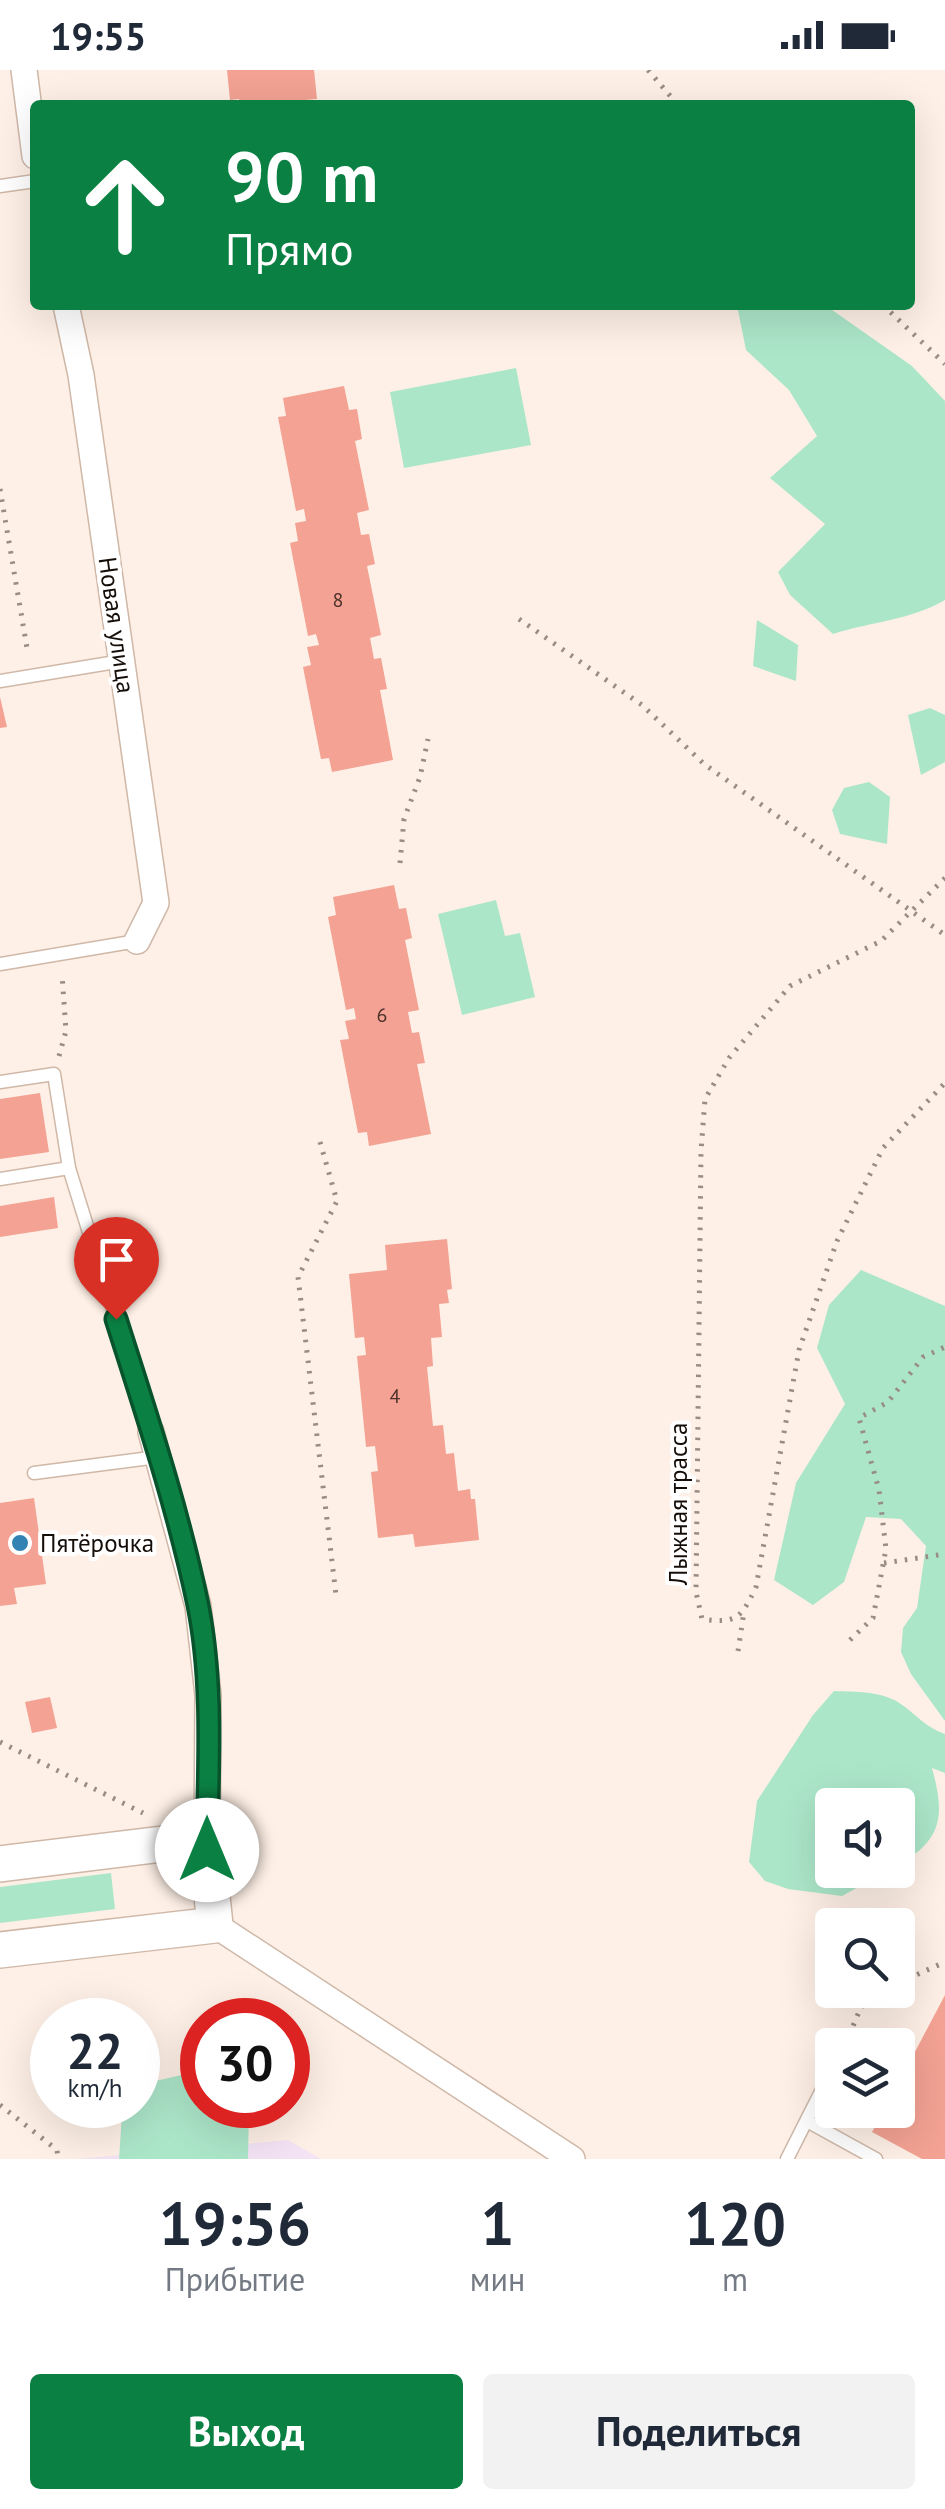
<!DOCTYPE html>
<html lang="ru">
<meta charset="utf-8">
<style>
:root{--surface:#fff;--page:#f2f2f3;--text:#1f2937;--muted:#747a83;--accent:#0b8043}
body{margin:0;font-family:"PT Sans",sans-serif;background:var(--page);color:var(--text);height:100vh;display:flex;flex-direction:column;font-size:38px;white-space:nowrap}
*{box-sizing:border-box;margin:0}
p{font-size:32px;color:var(--muted)}
.icon{flex:none;width:55px;height:55px;fill:none;stroke:currentColor;stroke-width:2;stroke-linecap:round;stroke-linejoin:round}
.map{position:relative;height:2089px;overflow:hidden}
.details{display:flex;flex-direction:column;background:var(--surface);flex:1}
.details>*{flex:none}
.hud{position:absolute;left:30px;top:30px;width:885px;height:210px;border-radius:10px;box-shadow:0 10px 40px #0002;background:#0b8043;color:#fff;overflow:hidden}
.buttons{position:absolute;left:815px;top:1718px;display:grid;gap:20px}
.buttons a{display:grid;place-items:center;width:100px;height:100px;border-radius:10px;background:var(--surface);box-shadow:0 10px 40px #0002;font-size:50px}
.speed{position:absolute;left:30px;top:1928px;display:flex;gap:20px;font-size:50px;font-weight:700;text-align:center}
.speed>*{display:grid;place-content:center;width:130px;height:130px;border-radius:50%;background:var(--surface);box-shadow:0 10px 40px #0002;line-height:1}
.speed small{font-size:25px;font-weight:400}
.speed .limit{border:15px solid #d22;background:#fff;color:#111}
.pin{position:absolute;display:grid;place-items:center;width:85px;height:85px;color:#fff;margin:-102px -42px;border-radius:50% 50% 50% 0;rotate:-45deg;box-shadow:0 0 10px #0007}
.pin .icon{rotate:45deg}
.me{position:absolute;width:110px;margin:-55px;rotate:0deg;stroke-linejoin:round;filter:drop-shadow(0 0 8px #0008)}
.turn{display:flex;align-items:center;gap:35px;height:210px;padding:0 30px;font-size:45px}
.turn .icon{width:130px;height:130px;stroke-width:2.5}
.turn b{display:block;font-size:70px;line-height:85px}
.eta{display:flex;justify-content:space-evenly;align-items:center;height:170px;text-align:center}
.eta b{font-size:60px;font-weight:800;line-height:70px}
.action{display:flex;gap:20px;margin-top:auto;padding:20px 30px}
.action a{flex:1;height:115px;border-radius:10px;background:var(--accent);color:#fff;font-size:40px;font-weight:800;line-height:115px;text-align:center}
.action a+a{background:var(--page);color:var(--text)}
.status{display:flex;justify-content:space-between;align-items:center;height:70px;padding:0 50px;background:var(--surface);direction:ltr}
.status svg{height:28px;fill:currentColor}
.map>svg:first-child{display:block}
.education{fill:#f3e3f5}
.green{fill:#ace6c9}
.building{fill:#f3a293}
.lines{fill:none;stroke-linecap:round;stroke-linejoin:round}
.lane-casing{stroke:#cfb8a8;stroke-width:15}
.street-casing{stroke:#cfb8a8;stroke-width:28}
.secondary-casing{stroke:#cfb8a8;stroke-width:38}
.path{stroke:#988d85;stroke-width:5;stroke-dasharray:2.5 8;stroke-linecap:butt}
.lane{stroke:#fff;stroke-width:12}
.street{stroke:#fff;stroke-width:25}
.secondary{stroke:#fff;stroke-width:35}
.route-casing{stroke:#07532c;stroke-width:25}
.route{stroke:#0b8043;stroke-width:18}
.poi-dot{fill:#3283b4;stroke:#fff;stroke-width:4}
.labels{text-anchor:middle;dominant-baseline:central;stroke-width:8;stroke-linejoin:round;paint-order:stroke}
.number-label{font-size:20px;fill:#4c322b}
.street-label{font-size:25px;fill:#150d08;stroke:#fff}
.poi-label{font-size:25px;fill:#150d08;stroke:#fff;text-anchor:start}
</style>
<div class="status"><b>19:55</b><svg viewBox="0 0 49 12"><path d="M0 12V9h3v3zM5 12V6h3v6zM10 12V3h3v9zM15 12V0h3v12zM26 1h20v11H26zM47 4h2v5h-2z"/></svg></div>
<div class="map">
<svg width="945" height="2089" viewBox="0 0 945 2089">
<rect width="100%" height="100%" fill="#fef0e6"/>
<polygon class="education" points="288,2070 321,2089 77,2089"/>
<g class="green">
<path d="M737,235H825L912,296L945,331V530C911,550 870,552 833,564L790,525L778,502L825,454L770,408L817,366L789,320L746,280Z"/>
<polygon points="516,298 531,375 404,398 390,322"/>
<polygon points="757,550 798,575 796,611 753,596"/>
<polygon points="930,638 945,645 945,692 921,705 908,645"/>
<polygon points="869,712 890,727 887,774 840,764 832,740 844,718"/>
<polygon points="496,830 505,866 520,863 535,927 462,945 438,844"/>
<polygon points="861,1200 945,1236 945,1651 911,1604 901,1582 903,1558 917,1538 926,1476 901,1449 866,1447 844,1512 813,1535 774,1510 796,1413 845,1334 817,1278 829,1235"/>
<path d="M834,1621C856,1622 879,1621 898,1632C915,1643 926,1658 945,1664V1703L932,1698C945,1745 943,1770 898,1795V1735H832V1800H889L842,1826L788,1819L765,1811L749,1792L757,1731L813,1645Z"/>
<polygon points="111,1803 115,1839 0,1853 0,1817"/>
<polygon points="199,2001 202,2003 202,2035 244,2035 249,2039 248,2089 119,2089 122,2044 126,2035 138,2035 138,2015"/>
</g>
<g class="building">
<polygon points="227,0 314,0 317,29 305,30 306,35 240,35 239,29 230,30"/>
<polygon points="344,316 349,340 357,339 362,369 355,371 369,440 357,443 361,465 369,464 375,494 367,496 381,565 370,568 374,589 381,588 387,619 380,620 393,690 332,702 329,688 321,689 303,597 311,595 307,577 319,575 316,564 308,566 290,473 298,471 295,453 306,451 304,439 296,441 278,347 286,346 283,328"/>
<polygon points="0,627 7,657 0,658"/>
<polygon points="394,815 399,839 406,838 412,868 405,870 419,940 408,942 412,963 419,962 425,993 417,994 431,1064 369,1076 367,1062 358,1063 340,970 349,969 345,951 356,949 354,938 346,940 328,847 336,845 333,827"/>
<polygon points="40,1023 49,1082 0,1089 0,1029"/>
<polygon points="54,1127 58,1158 0,1167 0,1136"/>
<polygon points="447,1169 452,1219 447,1220 449,1233 439,1234 442,1267 431,1268 433,1296 427,1297 433,1356 443,1355 446,1384 454,1383 458,1421 470,1419 471,1429 475,1429 479,1470 415,1477 413,1464 378,1468 371,1402 378,1401 375,1376 366,1377 357,1286 366,1285 364,1267 355,1268 349,1204 387,1200 385,1175"/>
<polygon points="34,1428 46,1514 14,1518 17,1534 0,1536 0,1433"/>
<polygon points="50,1627 57,1658 32,1663 25,1632"/>
<polygon points="945,1925 945,2089 922,2089 872,2062 884,2040 898,2040 898,2014"/>
</g>
<g class="lines">
<g class="lane-casing">
<g id="lane">
<polyline points="0,116 35,111"/>
<polyline points="0,611 122,591"/>
<polyline points="0,894 137,871"/>
<polyline points="0,1012 54,1004 69,1098 151,1362"/>
<polyline points="0,1109 69,1098"/>
<polyline points="34,1403 158,1387"/>
<polyline points="807,2051 876,2089"/>
<polyline points="787,2089 832,2000"/>
</g>
</g>
<g class="street-casing">
<g id="street">
<polyline points="24,0 35,86"/>
<polyline points="66,235 81,305 156,833 137,871"/>
<polyline points="151,1362 198,1536 208,1625 207,1779"/>
<polyline points="215,1855 572,2089"/>
</g>
</g>
<g class="secondary-casing">
<polyline id="secondary" points="0,1794 195,1770 207,1779 215,1855 0,1880"/>
</g>
<g class="path">
<polyline points="648,0 678,35"/>
<polyline points="883,235 945,294"/>
<polyline points="0,419 28,584"/>
<polyline points="519,549 642,635 704,694 945,865"/>
<polyline points="400,793 404,749 420,707 428,669"/>
<path d="M945,808L881,871L790,916L729,988L705,1029L701,1081L696,1522L702,1549C737,1554 741,1548 756,1517L799,1280L837,1171L883,1078L945,1013"/>
<polyline points="59,986 66,961 62,904"/>
<polyline points="320,1072 337,1131 298,1207 336,1525"/>
<polyline points="884,1493 945,1484"/>
<polyline points="850,1570 873,1548 886,1479 879,1420 859,1348 888,1332 923,1287 945,1277"/>
<polyline points="738,1581 744,1542"/>
<polyline points="0,1672 143,1743"/>
<polyline points="898,1913 945,1892"/>
<polyline points="845,1975 861,1937 888,1920"/>
<polyline points="0,2035 57,2080 58,2089"/>
</g>
<use href="#lane" class="lane"/>
<use href="#street" class="street"/>
<use href="#secondary" class="secondary"/>
</g>
<g class="lines">
<g class="route-casing">
<path id="route" d="M116,1249C146,1343 178,1439 198,1535C214,1615 208,1699 207,1780"/>
</g>
<use href="#route" class="route"/>
</g>
<circle class="poi-dot" cx="20" cy="1473" r="10"/>
<g class="labels">
<g class="number-label">
<text x="338" y="530">8</text>
<text x="382" y="945">6</text>
<text x="395" y="1326">4</text>
</g>
<g class="street-label">
<text transform="translate(117 555) rotate(82)">Новая улица</text>
<text transform="translate(678 1434) rotate(-90)">Лыжная трасса</text>
</g>
<g class="poi-label">
<text x="40" y="1473">Пятёрочка</text>
</g>
</g>
</svg>
<div class="buttons">
<a><svg class="icon" aria-label="sound" viewBox="0 0 24 24"><path d="M4 9h4l5-4v14l-5-4H4zM17 9q2 3 0 6"/></svg></a>
<a><svg class="icon" aria-label="search" viewBox="0 0 24 24"><circle cx="10" cy="10" r="6"/><path d="M15 15l6 6"/></svg></a>
<a><svg class="icon" aria-label="layers" viewBox="0 0 24 24"><path d="M12 4l9 5-9 5-9-5zM3 14l9 5 9-5"/></svg></a>
</div>
<div class="speed"><div>22<small>km/h</small></div><div class="limit">30</div></div>
<div class="pin" style="left:116px;top:1249px;background:#d93025"><svg class="icon" aria-label="arrive" viewBox="0 0 24 24"><path d="M6 21V4h12l-3 4 3 4H6"/></svg></div>
<svg class="me" style="left:207px;top:1780px" viewBox="-20 -20 40 40"><circle r="19" fill="#fff"/><path d="M0-13L10 11 0 6-10 11z" fill="#0b8043"/></svg>
<div class="hud">
<div class="turn"><svg class="icon" aria-label="ahead" viewBox="0 0 24 24"><path d="M12 20V5M6 11l6-6 6 6"/></svg><div><b>90 m</b>Прямо</div></div>
</div>
</div>
<section class="details">
<div class="eta">
<div><b>19:56</b><p>Прибытие</p></div>
<div><b>1</b><p>мин</p></div>
<div><b>120</b><p>m</p></div>
</div>
<div class="action"><a>Выход</a><a>Поделиться</a></div>
</section>
